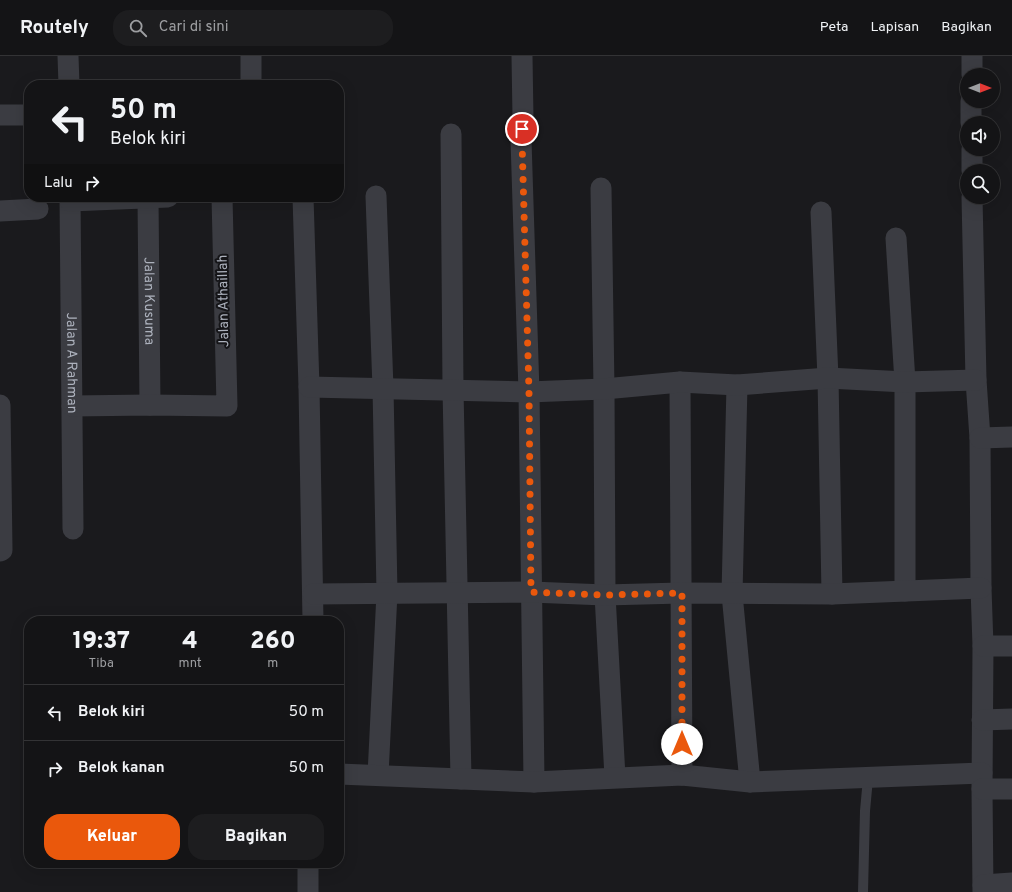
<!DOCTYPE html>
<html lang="id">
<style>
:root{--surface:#141416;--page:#1d1d1f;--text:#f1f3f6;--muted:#9d9ea1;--line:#333335;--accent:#ea580c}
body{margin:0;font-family:Overpass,sans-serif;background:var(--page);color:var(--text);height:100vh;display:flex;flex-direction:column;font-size:15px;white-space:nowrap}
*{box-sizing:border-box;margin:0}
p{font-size:13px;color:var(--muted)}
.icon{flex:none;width:22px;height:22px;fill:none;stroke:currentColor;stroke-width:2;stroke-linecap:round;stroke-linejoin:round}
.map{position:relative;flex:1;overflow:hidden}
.panel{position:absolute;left:24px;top:560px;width:320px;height:252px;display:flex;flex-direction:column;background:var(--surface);border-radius:16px;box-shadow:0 4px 16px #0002,0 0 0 1px var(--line)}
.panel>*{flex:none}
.top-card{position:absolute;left:24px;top:24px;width:320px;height:122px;border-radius:16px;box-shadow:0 4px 16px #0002,0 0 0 1px var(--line);background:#141416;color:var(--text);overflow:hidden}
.needle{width:26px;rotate:90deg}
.buttons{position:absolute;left:960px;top:12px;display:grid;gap:8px}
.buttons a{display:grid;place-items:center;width:40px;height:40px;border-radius:50%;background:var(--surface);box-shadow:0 4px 16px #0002,0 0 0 1px var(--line);font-size:20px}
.pin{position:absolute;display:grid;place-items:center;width:34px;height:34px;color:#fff;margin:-17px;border:2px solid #fff;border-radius:50%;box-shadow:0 1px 4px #0007}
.me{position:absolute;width:44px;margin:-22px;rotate:0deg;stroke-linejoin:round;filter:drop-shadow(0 0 3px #0008)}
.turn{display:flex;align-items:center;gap:14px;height:84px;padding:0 20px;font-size:18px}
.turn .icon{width:52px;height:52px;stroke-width:2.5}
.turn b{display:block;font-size:28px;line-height:34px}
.then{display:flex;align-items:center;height:38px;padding:0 20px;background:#0003;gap:8px;font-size:15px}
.eta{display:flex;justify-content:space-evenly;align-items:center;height:68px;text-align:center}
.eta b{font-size:24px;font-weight:800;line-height:28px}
.action{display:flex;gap:8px;margin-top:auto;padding:8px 20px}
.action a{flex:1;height:46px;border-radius:16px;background:var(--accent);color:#fff;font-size:16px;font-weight:800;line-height:46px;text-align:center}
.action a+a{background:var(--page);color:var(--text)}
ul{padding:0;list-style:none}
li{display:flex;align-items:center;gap:12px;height:56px;padding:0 20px;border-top:1px solid var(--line)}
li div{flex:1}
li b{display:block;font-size:15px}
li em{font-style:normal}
header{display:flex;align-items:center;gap:24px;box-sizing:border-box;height:56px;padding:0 20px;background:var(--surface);border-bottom:1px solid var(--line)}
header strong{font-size:19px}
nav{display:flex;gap:22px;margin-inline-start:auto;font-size:14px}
.search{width:280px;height:36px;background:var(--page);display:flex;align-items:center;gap:10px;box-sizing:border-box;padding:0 14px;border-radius:16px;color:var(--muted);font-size:15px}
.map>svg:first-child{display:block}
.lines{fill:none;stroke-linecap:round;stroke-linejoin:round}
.service{stroke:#3b3c42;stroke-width:10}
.minor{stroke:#3b3c42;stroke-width:21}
.route{stroke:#ea580c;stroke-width:7;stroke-dasharray:0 12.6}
.labels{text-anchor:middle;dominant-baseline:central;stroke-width:4;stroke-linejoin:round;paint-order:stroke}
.street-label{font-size:14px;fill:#acb1bc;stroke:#151518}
</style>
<header>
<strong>Routely</strong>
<div class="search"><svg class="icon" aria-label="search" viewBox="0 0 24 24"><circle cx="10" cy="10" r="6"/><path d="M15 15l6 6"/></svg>Cari di sini</div>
<nav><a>Peta</a><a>Lapisan</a><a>Bagikan</a></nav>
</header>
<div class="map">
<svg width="1012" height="836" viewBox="0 0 1012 836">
<rect width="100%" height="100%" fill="#1a1a1d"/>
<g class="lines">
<polyline class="service" points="863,836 865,755 868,722"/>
<g class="minor">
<polyline points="68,0 69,29"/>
<polyline points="251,0 251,29"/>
<polyline points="522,0 523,62 521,84 529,336 534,726"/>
<polyline points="972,19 972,0"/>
<polyline points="0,59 29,59"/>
<polyline points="971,67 971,45"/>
<polyline points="451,78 453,333 461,723"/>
<polyline points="972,93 972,115"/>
<polyline points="601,132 604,333 605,539 615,721"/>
<polyline points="376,140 383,332 387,537 378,719"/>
<path id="s1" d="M70,141L73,473"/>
<polyline points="303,141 309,331 313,565"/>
<polyline points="972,141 976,324 980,382 981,532 983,590 982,733 983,836"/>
<path id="s2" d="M148,142L150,349"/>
<polyline points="70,145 168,141"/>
<polyline points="0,155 38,153"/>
<polyline points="821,156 828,322 832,538"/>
<polyline points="896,182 905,326 905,535"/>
<polyline points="680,326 682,719"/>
<polyline points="737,329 732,538 750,726"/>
<polyline points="309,331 529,336 604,333 680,326 737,329 828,322 905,326 976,324"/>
<polyline points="0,349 2,494 0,495"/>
<polyline points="72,350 150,349 227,350 222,141"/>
<polyline points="980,382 1012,381"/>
<polyline points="313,538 531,536 605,539 681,537 832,538 981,532"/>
<polyline points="983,590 1012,590"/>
<polyline points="982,664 1012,663"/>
<polyline points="339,718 534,726 682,719 750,726 982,717"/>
<polyline points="982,733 1012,733"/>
<polyline points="308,807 308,836"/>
<polyline points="983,829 1012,827"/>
</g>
</g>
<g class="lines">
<polyline class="route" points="522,73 522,84 529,336 531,536 605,539 682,537 682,688"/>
</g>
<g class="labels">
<g class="street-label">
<text stroke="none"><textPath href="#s2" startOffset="103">Jalan Kusuma</textPath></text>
<text transform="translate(224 245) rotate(-91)">Jalan Athaillah</text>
<text stroke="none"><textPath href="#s1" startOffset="166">Jalan A Rahman</textPath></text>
</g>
</g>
</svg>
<div class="buttons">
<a><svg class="needle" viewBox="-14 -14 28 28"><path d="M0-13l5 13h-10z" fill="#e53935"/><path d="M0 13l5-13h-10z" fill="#9d9ea1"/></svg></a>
<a><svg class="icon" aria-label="sound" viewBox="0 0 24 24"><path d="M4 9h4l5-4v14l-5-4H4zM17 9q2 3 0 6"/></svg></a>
<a><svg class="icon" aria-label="search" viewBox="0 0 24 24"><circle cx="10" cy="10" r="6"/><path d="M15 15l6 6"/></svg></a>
</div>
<div class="pin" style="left:522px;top:73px;background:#d93025"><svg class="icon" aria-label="arrive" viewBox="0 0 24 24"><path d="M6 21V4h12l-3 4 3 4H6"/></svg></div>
<svg class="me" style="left:682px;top:688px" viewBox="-20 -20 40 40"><circle r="19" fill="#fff"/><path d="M0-13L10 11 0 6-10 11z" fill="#ea580c"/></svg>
<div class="top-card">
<div class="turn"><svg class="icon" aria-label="left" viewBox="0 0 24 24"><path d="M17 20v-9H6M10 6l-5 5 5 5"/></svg><div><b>50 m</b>Belok kiri</div></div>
<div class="then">Lalu<svg class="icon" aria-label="right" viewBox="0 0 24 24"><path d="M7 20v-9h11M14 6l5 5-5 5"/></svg></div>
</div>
<section class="panel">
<div class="eta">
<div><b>19:37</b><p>Tiba</p></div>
<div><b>4</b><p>mnt</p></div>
<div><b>260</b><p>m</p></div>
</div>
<ul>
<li><svg class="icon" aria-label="left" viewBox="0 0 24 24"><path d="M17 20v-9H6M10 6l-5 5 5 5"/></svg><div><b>Belok kiri</b></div><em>50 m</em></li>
<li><svg class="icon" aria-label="right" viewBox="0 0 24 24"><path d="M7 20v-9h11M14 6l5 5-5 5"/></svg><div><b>Belok kanan</b></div><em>50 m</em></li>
</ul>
<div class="action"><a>Keluar</a><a>Bagikan</a></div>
</section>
</div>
